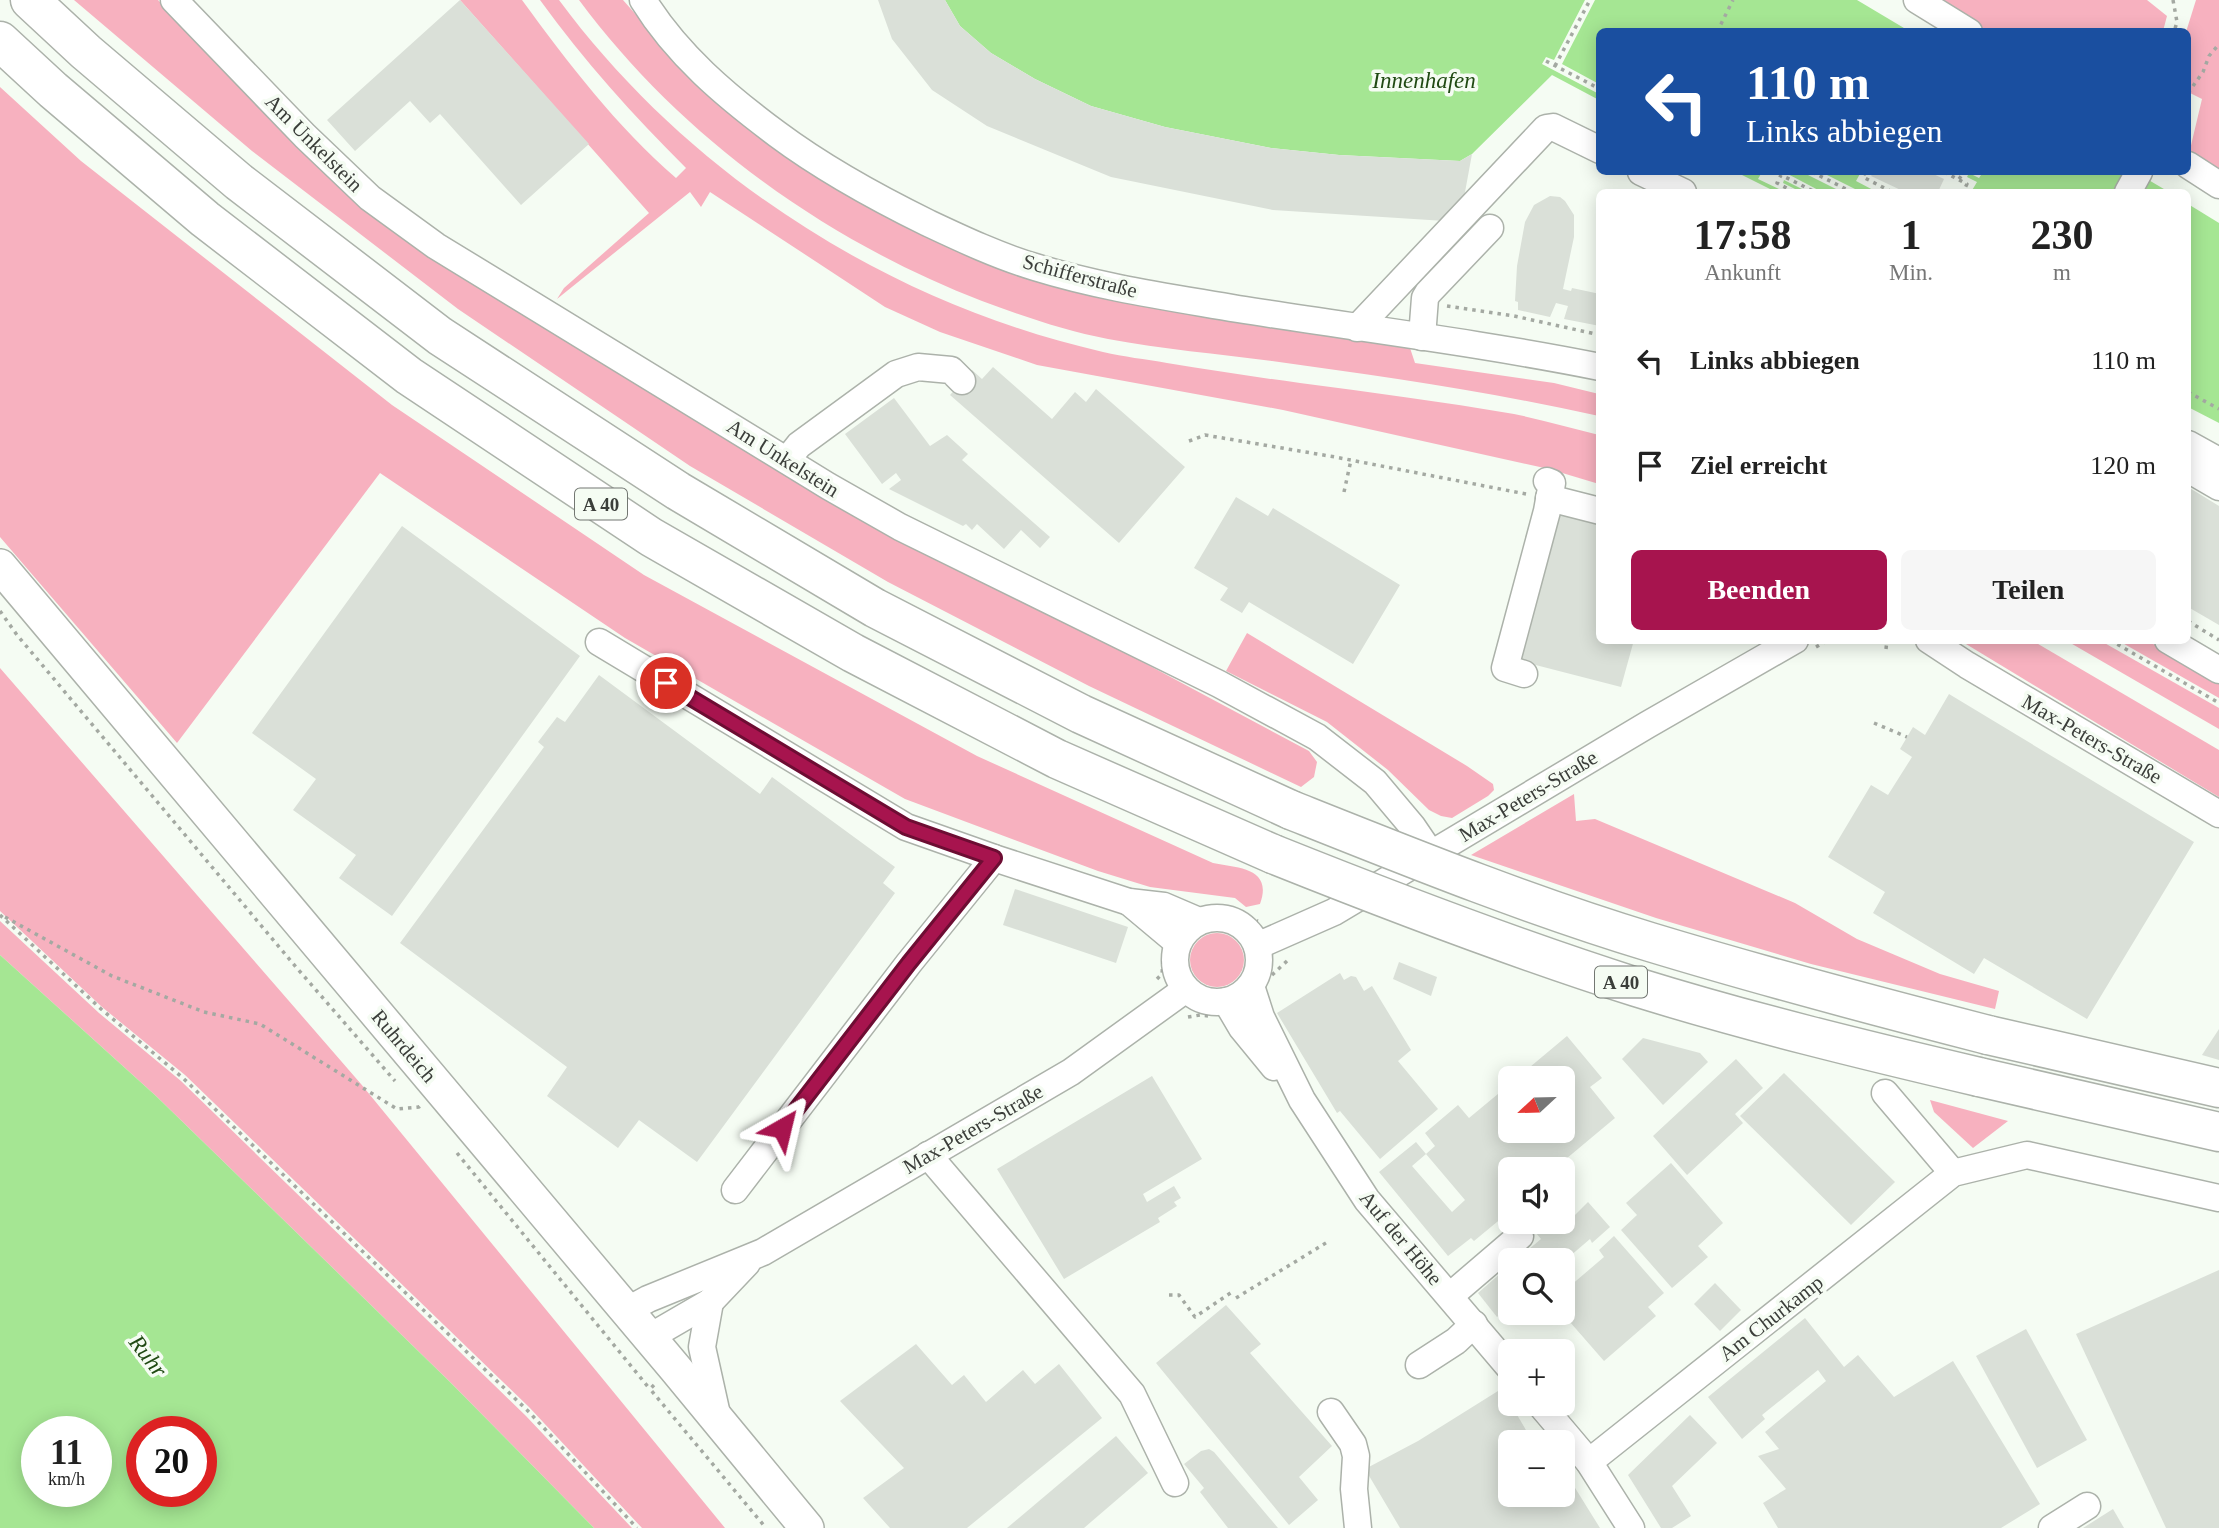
<!DOCTYPE html>
<html lang="de">
<meta charset="utf-8">
<style>
:root{--surface:#fff;--page:#f6f6f6;--text:#222;--muted:#767676;--accent:#a7144e}
body{margin:0;font-family:Georgia,serif;background:var(--page);color:var(--text);height:100vh;display:flex;flex-direction:column;font-size:26px;white-space:nowrap}
*{box-sizing:border-box;margin:0}
p{font-size:23px;color:var(--muted)}
.icon{flex:none;width:38px;height:38px;fill:none;stroke:currentColor;stroke-width:2;stroke-linecap:round;stroke-linejoin:round}
.map{position:relative;flex:1;overflow:hidden}
.side{position:absolute;left:1596px;top:189px;width:595px;height:455px;display:flex;flex-direction:column;background:var(--surface);border-radius:10px;box-shadow:0 4px 18px #0003}
.side>*{flex:none}
.guide{position:absolute;left:1596px;top:28px;width:595px;height:147px;border-radius:10px;box-shadow:0 4px 18px #0003;background:#1a4fa0;color:#fff;overflow:hidden}
.needle{width:46px;rotate:248deg}
.tools{position:absolute;left:1498px;top:1066px;display:grid;gap:14px}
.tools a{display:grid;place-items:center;width:77px;height:77px;border-radius:10px;background:var(--surface);box-shadow:0 4px 18px #0003;font-size:35px}
.speed{position:absolute;left:21px;top:1416px;display:flex;gap:14px;font-size:35px;font-weight:700;text-align:center}
.speed>*{display:grid;place-content:center;width:91px;height:91px;border-radius:50%;background:var(--surface);box-shadow:0 4px 18px #0003;line-height:1}
.speed small{font-size:18px;font-weight:400}
.speed .limit{border:10px solid #d22;background:#fff;color:#111}
.pin{position:absolute;display:grid;place-items:center;width:60px;height:60px;color:#fff;margin:-30px;border:4px solid #fff;border-radius:50%;box-shadow:0 2px 7px #0007}
.me{position:absolute;width:77px;margin:-38px;rotate:37deg;stroke-linejoin:round;filter:drop-shadow(0 0 5px #0008)}
.turn{display:flex;align-items:center;gap:24px;height:147px;padding:0 35px;font-size:32px}
.turn .icon{width:91px;height:91px;stroke-width:2.5}
.turn b{display:block;font-size:49px;line-height:60px}
.eta{display:flex;justify-content:space-evenly;align-items:center;height:119px;text-align:center}
.eta b{font-size:42px;font-weight:800;line-height:49px}
.button{display:flex;gap:14px;margin-top:auto;padding:14px 35px}
.button a{flex:1;height:80px;border-radius:10px;background:var(--accent);color:#fff;font-size:28px;font-weight:800;line-height:80px;text-align:center}
.button a+a{background:var(--page);color:var(--text)}
ul{padding:0;list-style:none}
li{display:flex;align-items:center;gap:21px;height:105px;padding:0 35px}
li div{flex:1}
li b{display:block;font-size:26px}
li em{font-style:normal}
.map>svg:first-child{display:block}
.green{fill:#f7b1bf}
.water{fill:#a5e693;fill-rule:evenodd}
.pier{fill:#f5fcf3}
.building{fill:#dae0d8}
.lines{fill:none;stroke-linecap:round;stroke-linejoin:round}
.minor-casing{stroke:#acb2aa;stroke-width:29}
.major-casing{stroke:#acb2aa;stroke-width:36}
.highway-casing{stroke:#acb2aa;stroke-width:41}
.path{stroke:#a4a9a2;stroke-width:3.5;stroke-dasharray:3.5 5;stroke-linecap:butt}
.minor{stroke:#fff;stroke-width:26}
.major{stroke:#fff;stroke-width:33}
.highway{stroke:#fff;stroke-width:38}
.highway-bridge-casing{stroke:#acb2aa;stroke-width:41;stroke-linecap:butt}
.highway-bridge{stroke:#fff;stroke-width:38}
.route-casing{stroke:#6d0d33;stroke-width:18}
.route{stroke:#a7144e;stroke-width:12}
.labels{text-anchor:middle;dominant-baseline:central;stroke-width:7;stroke-linejoin:round;paint-order:stroke}
.shield{fill:#f5fcf3;stroke:#737772;stroke-width:2}
.shield-label{font-size:19px;font-weight:bold;fill:#3b3e3a}
.street-label{font-size:21px;fill:#3b3e3a;stroke:#f5fcf3}
.water-label{font-size:23px;font-style:italic;fill:#204a13;stroke:#f5fcf3}
</style>
<div class="map">
<svg width="2219" height="1528" viewBox="0 0 2219 1528">
<rect width="100%" height="100%" fill="#f5fcf3"/>
<g class="green">
<polygon points="74,0 158,0 296,143 883,532 1122,651 1309,751 1317,762 1314,777 1301,787 1089,686 888,582 690,466 458,309 252,151"/>
<path d="M460,0H522C568,63 617,127 676,178L686,168C633,115 584,61 540,0H559C690,177 889,303 1103,352C1124,357 1145,359 1167,363C1211,370 1255,377 1300,383C1371,392 1443,402 1514,414C1543,420 1571,428 1599,435V484L1549,469L1283,410L1037,365L940,332L885,307L710,192L701,207L690,192L557,299L564,288L649,213Z"/>
<path d="M579,0H623L675,59L958,248L1409,345L1415,363L1554,383L1599,394V416C1491,392 1382,376 1272,361C1218,354 1162,349 1108,339C1065,331 1022,316 982,301C824,240 680,136 579,0Z"/>
<polygon points="1931,0 2147,0 2167,16 2163,31 1982,31"/>
<polygon points="2196,0 2219,0 2219,177 2188,158 2202,99 2188,92 2186,32"/>
<path d="M0,87L81,161L392,405L644,575L977,756L1213,863C1239,868 1273,868 1260,904L1246,907L1235,898L1150,887L1098,871L905,799L625,638L380,473L177,743L0,537Z"/>
<polygon points="1247,633 1467,766 1493,784 1494,790 1488,796 1452,818 1441,816 1429,810 1388,770 1327,722 1226,671"/>
<polygon points="1961,641 2033,641 2219,750 2219,797"/>
<polygon points="2067,641 2101,641 2219,708 2219,729"/>
<polygon points="2119,641 2148,641 2219,682 2219,698"/>
<polygon points="0,668 361,1084 725,1528 642,1528 529,1407 185,1075 102,1007 0,911"/>
<polygon points="1574,794 1576,821 1595,819 1795,903 1857,939 1940,974 1999,991 1995,1009 1811,964 1656,918 1471,855"/>
<polygon points="0,921 99,1013 181,1081 526,1416 632,1528 594,1528 449,1381 156,1096 0,955"/>
<circle cx="1217" cy="960" r="27"/>
<polygon points="1930,1100 2008,1121 1973,1148 1934,1112"/>
</g>
<g class="water">
<polygon points="945,0 1857,0 1909,31 1600,32 1599,100 1552,75 1472,154 1460,161 1339,155 1271,148 1165,127 1091,106 1035,79 991,53 960,26"/>
<polygon points="1736,172 2135,172 2169,192 1776,192"/>
<polygon points="2188,204 2219,223 2219,423 2188,407"/>
<path d="M0,955L156,1096L449,1381L594,1528H0ZM37,1432H96V1491H37ZM142,1432H201V1491H142Z"/>
</g>
<g class="pier">
<polygon points="1585,0 1595,0 1562,64 1599,84 1599,94 1542,64 1546,57 1554,60"/>
<polygon points="1762,172 1784,172 1822,192 1808,192 1784,180 1783,183 1801,192 1785,192 1758,179"/>
<polygon points="1802,172 1821,172 1861,192 1842,192"/>
<polygon points="1861,172 1983,172 1979,178 1969,173 1967,177 1977,182 1971,192 1877,192 1856,181"/>
</g>
<g class="building">
<polygon points="460,0 589,144 521,205 440,114 430,123 410,101 355,151 327,120"/>
<polygon points="878,0 945,0 960,26 991,53 1035,79 1091,106 1165,127 1271,148 1339,155 1460,161 1472,154 1463,203 1445,221 1273,210 1111,177 987,126 932,90 892,39"/>
<polygon points="1874,172 1929,172 1944,179 1938,192 1905,192 1871,176"/>
<polygon points="1550,196 1560,197 1565,201 1574,215 1574,237 1563,289 1571,291 1572,288 1600,294 1600,326 1564,319 1568,306 1556,303 1550,317 1518,310 1518,302 1515,301 1517,266 1525,222 1534,205"/>
<polygon points="993,367 1052,419 1075,392 1086,402 1096,389 1185,467 1119,543 950,395 972,370 982,379"/>
<polygon points="894,398 930,446 947,435 968,454 962,460 1050,537 1040,548 1021,530 1004,549 977,524 972,530 966,524 963,526 889,489 901,480 896,473 882,484 845,434"/>
<polygon points="2188,487 2219,506 2219,625 2188,607"/>
<polygon points="1236,497 1268,516 1273,508 1400,585 1353,664 1249,602 1242,613 1220,600 1228,588 1194,568"/>
<polygon points="1553,508 1600,520 1600,640 1634,640 1621,687 1512,659"/>
<polygon points="402,526 580,656 392,916 339,878 356,855 293,810 316,779 252,733"/>
<polygon points="599,675 760,794 772,777 895,867 883,883 895,893 697,1162 639,1120 618,1148 547,1096 567,1067 400,943 544,747 538,742 557,717 565,722"/>
<polygon points="1949,694 2194,842 2087,1019 1984,958 1974,974 1873,913 1885,892 1828,857 1871,785 1888,795 1912,757 1900,749 1913,727 1925,735"/>
<polygon points="1015,889 1128,927 1116,963 1003,925"/>
<polygon points="1399,962 1437,977 1431,996 1393,979"/>
<polygon points="1340,973 1344,980 1351,976 1356,977 1364,991 1372,986 1411,1050 1398,1061 1438,1109 1380,1159 1340,1111 1337,1113 1277,1013"/>
<polygon points="2219,1029 2219,1060 2202,1055"/>
<polygon points="1567,1036 1602,1078 1590,1087 1615,1118 1554,1169 1510,1169 1510,1206 1501,1214 1503,1217 1474,1241 1471,1238 1448,1256 1379,1172 1416,1142 1426,1154 1412,1166 1452,1212 1465,1200 1426,1154 1435,1146 1425,1133 1458,1105 1469,1118 1510,1084 1510,1130 1563,1130 1563,1078 1517,1078"/>
<polygon points="1643,1038 1700,1053 1708,1062 1663,1105 1622,1059"/>
<polygon points="1736,1059 1763,1088 1735,1114 1743,1123 1687,1175 1653,1136"/>
<polygon points="1784,1073 1895,1182 1851,1225 1740,1116"/>
<polygon points="1152,1076 1202,1159 1143,1194 1147,1202 1174,1186 1181,1198 1174,1202 1177,1206 1158,1218 1160,1222 1064,1279 997,1169"/>
<polygon points="1671,1163 1723,1223 1698,1246 1708,1257 1672,1288 1621,1230 1637,1215 1626,1203"/>
<polygon points="1588,1202 1610,1227 1592,1243 1590,1239 1563,1262 1563,1260 1516,1260 1541,1239 1527,1222 1563,1222 1568,1216 1571,1219"/>
<polygon points="1614,1236 1664,1293 1648,1307 1656,1316 1604,1361 1563,1314 1563,1292 1604,1257 1599,1250"/>
<polygon points="1510,1265 1510,1306 1497,1317 1478,1293"/>
<polygon points="2219,1270 2219,1528 2166,1528 2076,1334"/>
<polygon points="1715,1283 1741,1310 1720,1331 1694,1304"/>
<polygon points="1226,1305 1261,1344 1250,1353 1332,1446 1299,1477 1318,1500 1289,1525 1156,1363"/>
<polygon points="1805,1318 1844,1367 1858,1355 1894,1397 1953,1361 2040,1504 2001,1528 1778,1528 1763,1503 1786,1489 1758,1456 1779,1449 1765,1432 1826,1381 1818,1370 1762,1415 1765,1419 1742,1439 1708,1397"/>
<polygon points="2026,1329 2087,1440 2037,1468 1976,1356"/>
<polygon points="916,1344 952,1385 964,1375 986,1402 1023,1370 1035,1384 1059,1364 1102,1418 967,1528 890,1528 863,1498 904,1468 840,1401"/>
<polygon points="1498,1391 1513,1408 1533,1442 1510,1442 1510,1494 1563,1494 1563,1489 1572,1483 1600,1528 1400,1528 1365,1469 1418,1441"/>
<polygon points="1690,1415 1717,1443 1672,1486 1691,1516 1672,1528 1661,1528 1628,1475"/>
<polygon points="1116,1436 1148,1473 1084,1528 1007,1528"/>
<polygon points="1209,1449 1214,1452 1278,1528 1228,1528 1200,1492 1204,1488 1184,1464 1201,1451"/>
<polygon points="2113,1509 2124,1528 2083,1528"/>
</g>
<g class="lines">
<g class="minor-casing">
<g id="minor">
<polyline points="174,0 305,136 370,198 436,246 828,486 900,527 1219,684 1317,737 1375,782 1412,826 1431,854"/>
<path d="M643,0C677,55 726,96 777,134C824,169 875,197 928,223C962,239 998,256 1035,267C1103,288 1169,297 1238,309C1358,328 1480,343 1600,367"/>
<polyline points="1917,0 1969,32"/>
<polyline points="2188,165 2219,185"/>
<polyline points="1641,172 1683,192"/>
<polyline points="2128,192 2139,172"/>
<polyline points="1357,328 1546,128 1553,127 1600,150"/>
<polyline points="1422,337 1425,298 1428,293 1490,228"/>
<polyline points="2188,444 2219,461"/>
<polyline points="787,460 799,445 896,374 918,367 951,370 962,381"/>
<polyline points="2188,469 2219,487"/>
<polyline points="1549,498 1600,511"/>
<polyline points="1929,640 1967,665 2219,814"/>
<polyline points="2168,640 2219,670"/>
<polyline points="599,642 906,827 994,858 1129,902 1164,906 1199,921"/>
<polyline points="1524,674 1505,668 1547,511 1552,483 1547,481"/>
<polyline points="1129,902 1178,943"/>
<circle cx="1217" cy="960" r="42"/>
<polyline points="1257,946 1334,912 1647,725 1795,640"/>
<polyline points="1251,986 1261,1017 1302,1100 1367,1200 1510,1368"/>
<polyline points="1226,1001 1242,1028 1274,1067"/>
<polyline points="1885,1093 1953,1173"/>
<polyline points="928,1155 1132,1394 1175,1483"/>
<polyline points="735,1190 909,963 994,858"/>
<polyline points="1450,1296 1520,1236"/>
<polyline points="710,1302 702,1347 718,1419"/>
<polyline points="626,1311 648,1299 763,1252 1071,1072 1186,989"/>
<polyline points="648,1338 710,1302 747,1263"/>
<polyline points="1419,1365 1456,1341 1474,1324"/>
<polyline points="1540,1404 1589,1462 1631,1528"/>
<polyline points="1331,1412 1353,1444 1356,1456 1354,1489 1358,1528"/>
<polyline points="1589,1462 1953,1173 2027,1155 2219,1198"/>
<polyline points="2052,1528 2087,1506"/>
</g>
</g>
<g class="major-casing">
<polyline id="major" points="0,566 675,1368 807,1528"/>
</g>
<g class="highway-casing">
<g id="highway">
<polyline points="30,0 86,52 239,182 440,336 678,491 875,608 1081,714 1291,810"/>
<polyline points="0,41 53,90 205,219 409,376 651,537 853,653 1057,759 1273,854"/>
<polyline points="1988,1035 2219,1088"/>
<polyline points="1979,1077 2219,1132"/>
</g>
</g>
<g class="path">
<polyline points="2173,0 2177,22 2174,32"/>
<polyline points="1717,32 1733,0"/>
<polyline points="1546,61 1600,89"/>
<polyline points="1555,66 1590,0"/>
<polyline points="2188,93 2203,72 2209,56 2219,44"/>
<polyline points="1812,172 1852,192"/>
<polyline points="1865,172 1863,177 1892,192"/>
<polyline points="1944,172 1967,184 1963,192"/>
<polyline points="1959,179 1964,172"/>
<polyline points="1794,192 1777,183 1781,175 1815,192"/>
<polyline points="2047,192 2048,191"/>
<polyline points="1447,306 1514,316 1600,335"/>
<polyline points="2188,392 2219,409"/>
<polyline points="1189,441 1205,435 1335,457 1526,494"/>
<polyline points="1344,492 1351,460"/>
<polyline points="0,611 17,635 296,967 395,1081"/>
<polyline points="2188,621 2219,640"/>
<polyline points="2110,640 2219,703"/>
<polyline points="1816,647 1828,640"/>
<polyline points="1886,649 1887,640"/>
<polyline points="1874,723 1907,737"/>
<path d="M1217,907C1233,908 1243,917 1258,921"/>
<polyline points="0,915 101,1009 183,1078 529,1412 637,1528"/>
<polyline points="5,917 112,976 204,1012 260,1024 397,1109 419,1107 421,1105"/>
<polyline points="1272,975 1287,961 1287,959"/>
<polyline points="1157,979 1162,974 1163,961"/>
<polyline points="1188,1017 1200,1015 1208,1016"/>
<polyline points="457,1153 649,1388"/>
<polyline points="1169,1295 1179,1295 1195,1317 1232,1292"/>
<polyline points="1236,1298 1329,1241"/>
<polyline points="654,1385 650,1389 766,1528"/>
<polyline points="1504,1389 1510,1397"/>
</g>
<use href="#minor" class="minor"/>
<use href="#major" class="major"/>
<use href="#highway" class="highway"/>
<g class="highway-bridge-casing">
<g id="highway-bridge">
<path d="M1291,810C1409,857 1528,905 1650,942C1762,976 1875,1006 1988,1035"/>
<path d="M1273,854C1393,902 1513,948 1636,987C1749,1022 1864,1050 1979,1077"/>
</g>
</g>
<use href="#highway-bridge" class="highway-bridge"/>
</g>
<g class="lines">
<g class="route-casing">
<polyline id="route" points="666,683 906,827 994,858 909,963 782,1128"/>
</g>
<use href="#route" class="route"/>
</g>
<g class="labels">
<g class="shield">
<rect x="575" y="488.5" width="52" height="31" rx="5"/>
<rect x="1595" y="966.5" width="52" height="31" rx="5"/>
</g>
<g class="shield-label">
<text x="601" y="504">A 40</text>
<text x="1621" y="982">A 40</text>
</g>
<g class="street-label">
<text transform="translate(314 143) rotate(45)">Am Unkelstein</text>
<text transform="translate(1080 276) rotate(15)">Schifferstraße</text>
<text transform="translate(783 458) rotate(32)">Am Unkelstein</text>
<text transform="translate(2092 739) rotate(30)">Max-Peters-Straße</text>
<text transform="translate(1528 796) rotate(-31)">Max-Peters-Straße</text>
<text transform="translate(404 1046) rotate(50)">Ruhrdeich</text>
<text transform="translate(973 1129) rotate(-30)">Max-Peters-Straße</text>
<text transform="translate(1401 1238) rotate(50)">Auf der Höhe</text>
<text transform="translate(1771 1318) rotate(-38)">Am Churkamp</text>
</g>
<g class="water-label">
<text x="1424" y="80">Innenhafen</text>
<text transform="translate(148 1356) rotate(52)">Ruhr</text>
</g>
</g>
</svg>
<div class="tools">
<a><svg class="needle" viewBox="-14 -14 28 28"><path d="M0-13l5 13h-10z" fill="#e53935"/><path d="M0 13l5-13h-10z" fill="#767676"/></svg></a>
<a><svg class="icon" aria-label="sound" viewBox="0 0 24 24"><path d="M4 9h4l5-4v14l-5-4H4zM17 9q2 3 0 6"/></svg></a>
<a><svg class="icon" aria-label="search" viewBox="0 0 24 24"><circle cx="10" cy="10" r="6"/><path d="M15 15l6 6"/></svg></a>
<a>+</a>
<a>−</a>
</div>
<div class="speed"><div>11<small>km/h</small></div><div class="limit">20</div></div>
<div class="pin" style="left:666px;top:683px;background:#d93025"><svg class="icon" aria-label="arrive" viewBox="0 0 24 24"><path d="M6 21V4h12l-3 4 3 4H6"/></svg></div>
<svg class="me" style="left:782px;top:1128px" viewBox="-20 -20 40 40"><path d="M0-17L14 15 0 8-14 15z" fill="#a7144e" stroke="#fff" stroke-width="4"/></svg>
<div class="guide">
<div class="turn"><svg class="icon" aria-label="left" viewBox="0 0 24 24"><path d="M17 20v-9H6M10 6l-5 5 5 5"/></svg><div><b>110 m</b>Links abbiegen</div></div>
</div>
<section class="side">
<div class="eta">
<div><b>17:58</b><p>Ankunft</p></div>
<div><b>1</b><p>Min.</p></div>
<div><b>230</b><p>m</p></div>
</div>
<ul>
<li><svg class="icon" aria-label="left" viewBox="0 0 24 24"><path d="M17 20v-9H6M10 6l-5 5 5 5"/></svg><div><b>Links abbiegen</b></div><em>110 m</em></li>
<li><svg class="icon" aria-label="arrive" viewBox="0 0 24 24"><path d="M6 21V4h12l-3 4 3 4H6"/></svg><div><b>Ziel erreicht</b></div><em>120 m</em></li>
</ul>
<div class="button"><a>Beenden</a><a>Teilen</a></div>
</section>
</div>
